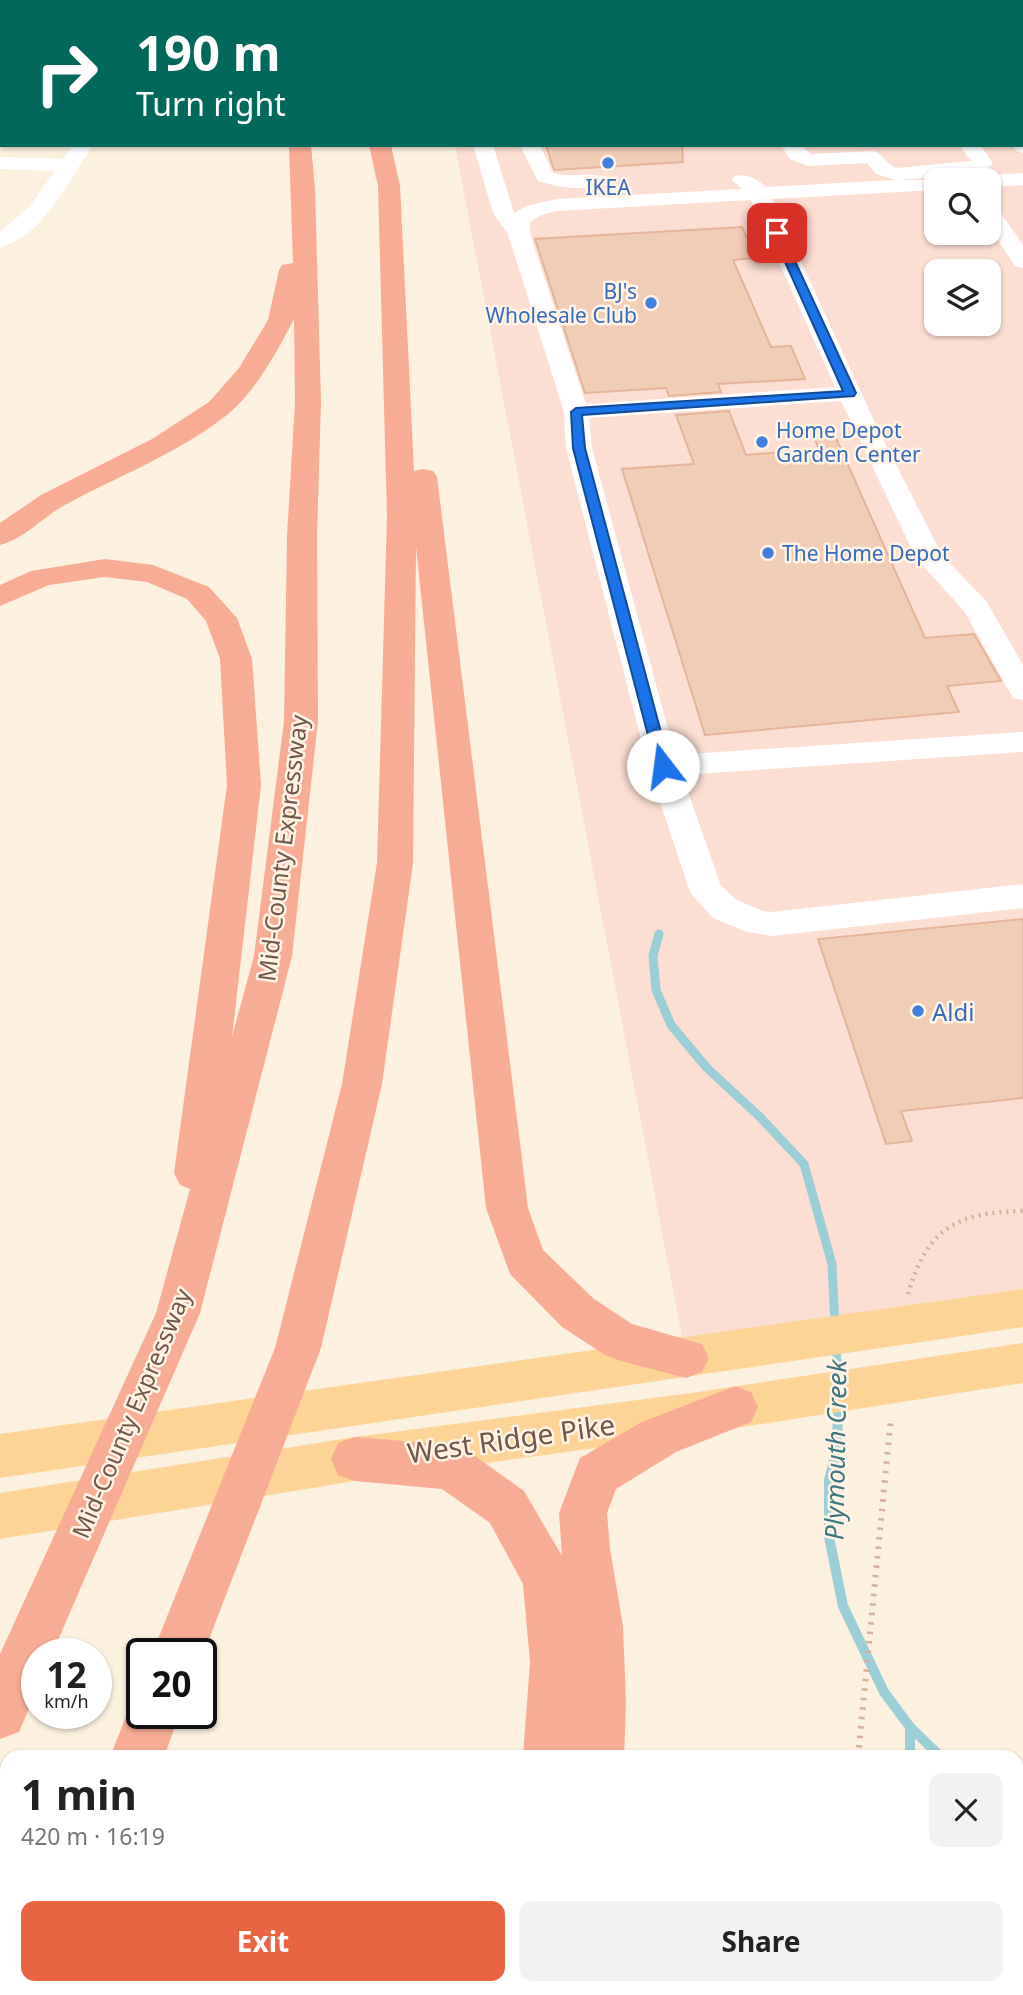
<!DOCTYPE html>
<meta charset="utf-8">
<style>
:root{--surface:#fff;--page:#f2f2f2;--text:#202124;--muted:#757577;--accent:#e96441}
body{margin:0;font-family:"Noto Sans",sans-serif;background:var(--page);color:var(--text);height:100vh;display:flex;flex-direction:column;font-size:26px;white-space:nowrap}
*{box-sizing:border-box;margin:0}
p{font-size:23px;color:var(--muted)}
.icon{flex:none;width:38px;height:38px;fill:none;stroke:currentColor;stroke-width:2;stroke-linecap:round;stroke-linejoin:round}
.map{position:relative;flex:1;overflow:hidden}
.sheet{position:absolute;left:0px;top:1750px;width:1024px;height:245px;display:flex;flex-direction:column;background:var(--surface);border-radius:21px 21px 0 0;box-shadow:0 2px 5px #0004}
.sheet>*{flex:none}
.top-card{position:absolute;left:0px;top:0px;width:1024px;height:147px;box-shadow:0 2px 5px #0004;background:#00695c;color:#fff;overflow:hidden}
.buttons{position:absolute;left:924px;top:168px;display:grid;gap:14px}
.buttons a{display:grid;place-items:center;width:77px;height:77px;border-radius:14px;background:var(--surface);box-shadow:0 2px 5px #0004;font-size:35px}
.speed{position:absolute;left:21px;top:1638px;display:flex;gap:14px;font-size:35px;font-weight:700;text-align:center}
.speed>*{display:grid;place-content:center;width:91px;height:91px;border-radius:50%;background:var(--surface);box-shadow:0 2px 5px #0004;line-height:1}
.speed small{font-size:18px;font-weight:400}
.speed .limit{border:4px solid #111;border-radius:10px;background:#fff;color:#111}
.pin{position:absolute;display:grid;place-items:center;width:60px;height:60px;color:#fff;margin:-30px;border-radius:14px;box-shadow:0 4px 10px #0006}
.me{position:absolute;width:77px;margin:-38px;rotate:345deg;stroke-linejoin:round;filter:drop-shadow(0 0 5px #0008)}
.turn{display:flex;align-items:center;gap:24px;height:147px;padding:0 21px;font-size:32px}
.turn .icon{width:91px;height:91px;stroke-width:2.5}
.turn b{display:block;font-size:49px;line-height:60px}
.round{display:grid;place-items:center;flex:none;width:74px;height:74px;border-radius:14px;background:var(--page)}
.head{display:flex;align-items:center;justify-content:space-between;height:119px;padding:0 21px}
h1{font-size:42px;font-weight:700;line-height:52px}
.cta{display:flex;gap:14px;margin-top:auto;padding:14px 21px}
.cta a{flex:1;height:80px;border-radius:14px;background:var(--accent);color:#fff;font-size:28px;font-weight:700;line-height:80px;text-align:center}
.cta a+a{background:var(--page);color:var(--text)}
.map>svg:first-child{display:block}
.commercial{fill:#fdded2;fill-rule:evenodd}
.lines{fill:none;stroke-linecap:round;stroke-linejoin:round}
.stream-far1{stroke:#9acfd7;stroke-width:9}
.stream{stroke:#9acfd7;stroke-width:10}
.building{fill:#f2cdb6;stroke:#e5b397;stroke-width:2}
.path-far1{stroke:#d6b09a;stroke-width:4.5;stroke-dasharray:2 5;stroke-linecap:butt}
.path{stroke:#d6b09a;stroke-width:6;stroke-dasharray:2.5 7;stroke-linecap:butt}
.minor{fill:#fff;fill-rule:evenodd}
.major{fill:#fdd496;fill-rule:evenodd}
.highway{fill:#f8ac94;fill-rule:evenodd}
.route{fill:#1a73e8;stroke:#114b97;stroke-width:2}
.shop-dot{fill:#3f7fe0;stroke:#fff4e5;stroke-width:2.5}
.labels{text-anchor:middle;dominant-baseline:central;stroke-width:5;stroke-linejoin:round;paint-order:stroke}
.far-shop-label{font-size:21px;fill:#366cbe;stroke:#fff4e5;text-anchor:start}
.street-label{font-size:24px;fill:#735647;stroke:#fff4e5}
.shop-label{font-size:24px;fill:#366cbe;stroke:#fff4e5;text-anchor:start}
.water-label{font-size:26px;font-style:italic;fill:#3e7680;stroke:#fff4e5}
.near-street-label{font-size:28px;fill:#735647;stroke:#fff4e5}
</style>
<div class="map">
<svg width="1023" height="1995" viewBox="0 0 1023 1995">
<rect width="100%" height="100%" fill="#fcf0df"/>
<g class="commercial">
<polygon points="413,0 929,0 930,2 413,2"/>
<path d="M455,145L1023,146V1308L686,1358ZM936,180H989V233H936ZM936,271H989V324H936Z"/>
</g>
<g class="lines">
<g class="stream-far1">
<polyline points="659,934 653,956 656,990 671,1025 707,1068 760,1117 804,1164 832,1264 835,1326"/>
<polyline points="836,1346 838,1381"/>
</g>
<g class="stream">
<polyline points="839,1401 836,1454 829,1480 829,1537 843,1606 884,1692 910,1727 941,1757"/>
<polyline points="910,1727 910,1757"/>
<polyline points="1017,1823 1023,1827"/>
<polyline points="919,1988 926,1995"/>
</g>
</g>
<g class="building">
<polygon points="546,145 682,145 683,162 554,170"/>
<polygon points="742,227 756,258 733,260 771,347 791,346 805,379 718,384 721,392 669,396 666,388 585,393 535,239"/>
<polygon points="729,411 746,455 819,449 811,430 832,429 925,638 974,634 1001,681 947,686 959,712 705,735 622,469 694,464 676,415"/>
<polygon points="1023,919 1023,1098 901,1111 912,1141 886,1144 818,939"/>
</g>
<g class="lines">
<path class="path-far1" d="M908,1294C927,1229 956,1212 1023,1211"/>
<g class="path">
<polyline points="858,1757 891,1417"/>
<polyline points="830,1995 831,1988"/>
</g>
<g class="minor">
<rect x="430" y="0" width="18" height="2"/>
<rect x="474" y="0" width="18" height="2"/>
<polygon points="704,0 722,0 723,2 705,2"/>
<polygon points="876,0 894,0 895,2 877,2"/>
<polygon points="920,0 938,0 939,2 921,2"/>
<rect x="0" y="42" width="2" height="10"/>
<polygon points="1022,72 1023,73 1023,86 1022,85"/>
<polygon points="1022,139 1023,139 1023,153 1016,151 1012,145 1022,145"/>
<path d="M73,145H93C69,179 44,237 0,247V232L30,206L55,171L0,169V157L63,159Z"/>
<path d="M473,145H493L514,213L527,206L556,199L742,189L732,180L735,176C746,173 758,178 765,187L896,180L876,174L867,163L808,166L790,159L781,145H801L811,154L873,151C884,154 886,165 897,168L971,161L959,145H980L993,163L985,171L978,173L899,180H943H936V190L772,199L877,427L942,555L986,601L1023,665V700L1013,698L964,611L916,558L841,401L589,418L592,448L675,755L1023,732V752L682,775L721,886L737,900L763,911L772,912L1023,884V908L772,936L747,932L713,918L690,892L648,766L566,448L564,412L508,234L493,213ZM751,200L835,387L586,404L530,234V222L541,215L556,211Z"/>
<path d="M520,145H540L553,173C571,178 589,172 606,177L609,181L606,185C582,191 561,188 538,181Z"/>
<polygon points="1023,173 1023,185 989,187 989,180 979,180 989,175"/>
<polygon points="989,204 996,206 1023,245 1023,268 1015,266 989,226"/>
</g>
<g class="major">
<polygon points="1023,1289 1023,1327 0,1478 0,1434"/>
<polygon points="1023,1343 1023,1383 691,1435 355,1481 0,1539 0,1493 355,1437 691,1393"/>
</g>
<g class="highway">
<rect x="269" y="0" width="20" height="2"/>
<rect x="337" y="0" width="20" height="2"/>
<path d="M289,145H311L315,189L321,402L317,536L318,721L292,956L200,1313L52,1654H37V1690L19,1732L0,1739V1654L156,1313L190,1189L180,1185L174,1173L227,785L220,659L206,621L187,599L147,582L105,577L49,585L0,606V585L31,571L105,559L153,565L209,587L237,618L252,659L261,785L232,1037L254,956L284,721L287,536L295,402L294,319C278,350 254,394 227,415C177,454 118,476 63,506C42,518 24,539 0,545V523L41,495L152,439L209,402L239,368L268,320L279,270L282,265L293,263Z"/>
<polygon points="369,145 391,145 400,186 414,471 423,469 433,471 437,477 528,1208 543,1250 594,1299 632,1324 702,1344 709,1358 702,1372 686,1378 621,1361 605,1355 562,1327 510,1274 486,1208 416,547 413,863 382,1084 321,1348 201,1660 201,1654 152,1654 275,1348 342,1084 377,863 387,516 378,186"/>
<polygon points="735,1386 751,1392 758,1407 751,1422 676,1452 616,1489 607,1513 610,1549 623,1626 626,1703 624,1757 523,1757 530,1662 523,1584 490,1523 442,1489 355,1481 338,1475 331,1459 338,1443 355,1437 451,1445 468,1451 524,1491 562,1556 559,1513 580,1458 642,1422"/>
<polygon points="142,1692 142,1713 180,1713 164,1757 110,1757 135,1694"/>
<polygon points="9,1988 105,1988 103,1995 6,1995"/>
<polygon points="505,1988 614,1988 614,1995 504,1995"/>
</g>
</g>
<polygon class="route" points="777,230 782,233 856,393 854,396 582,415 585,448 670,766 663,771 656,766 573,448 571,412 576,408 843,391 772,233"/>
<g class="shop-dot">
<circle cx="608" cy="163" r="7"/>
<circle cx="651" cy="303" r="7"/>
<circle cx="762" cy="442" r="7"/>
<circle cx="768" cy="553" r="7"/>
<circle cx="918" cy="1011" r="7"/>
</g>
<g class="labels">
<g class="far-shop-label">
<text x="608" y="187" text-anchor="middle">IKEA</text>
<text x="637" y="291" text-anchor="end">BJ's<tspan x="637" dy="24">Wholesale Club</tspan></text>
<text x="776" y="430">Home Depot<tspan x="776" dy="24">Garden Center</tspan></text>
<text x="782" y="553">The Home Depot</text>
</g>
<g class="street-label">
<text transform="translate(282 848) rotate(-83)">Mid-County Expressway</text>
<text transform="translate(131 1413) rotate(-67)">Mid-County Expressway</text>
</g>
<g class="shop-label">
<text x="932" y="1011">Aldi</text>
</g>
<g class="water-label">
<text transform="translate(835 1450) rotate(-89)">Plymouth Creek</text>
</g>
<g class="near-street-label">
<text transform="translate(511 1438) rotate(-8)">West Ridge Pike</text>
</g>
</g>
</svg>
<div class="buttons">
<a><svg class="icon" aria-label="search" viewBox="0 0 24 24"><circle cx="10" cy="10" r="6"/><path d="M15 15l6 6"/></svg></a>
<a><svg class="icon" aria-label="layers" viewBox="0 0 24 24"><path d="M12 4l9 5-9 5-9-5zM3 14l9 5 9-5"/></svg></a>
</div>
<div class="speed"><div>12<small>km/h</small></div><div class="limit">20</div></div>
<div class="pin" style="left:777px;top:233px;background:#d93025"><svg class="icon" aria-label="arrive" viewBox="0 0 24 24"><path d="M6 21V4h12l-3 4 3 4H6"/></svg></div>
<svg class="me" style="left:663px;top:766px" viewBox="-20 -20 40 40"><circle r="19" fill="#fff"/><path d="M0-13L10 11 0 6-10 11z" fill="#1a73e8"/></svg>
<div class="top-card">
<div class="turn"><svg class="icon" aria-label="right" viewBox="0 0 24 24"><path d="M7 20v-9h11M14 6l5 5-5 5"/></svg><div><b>190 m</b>Turn right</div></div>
</div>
<section class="sheet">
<div class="head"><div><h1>1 min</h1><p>420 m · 16:19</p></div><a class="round"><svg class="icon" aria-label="close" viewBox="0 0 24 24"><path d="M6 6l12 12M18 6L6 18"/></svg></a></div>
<div class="cta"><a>Exit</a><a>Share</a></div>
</section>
</div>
